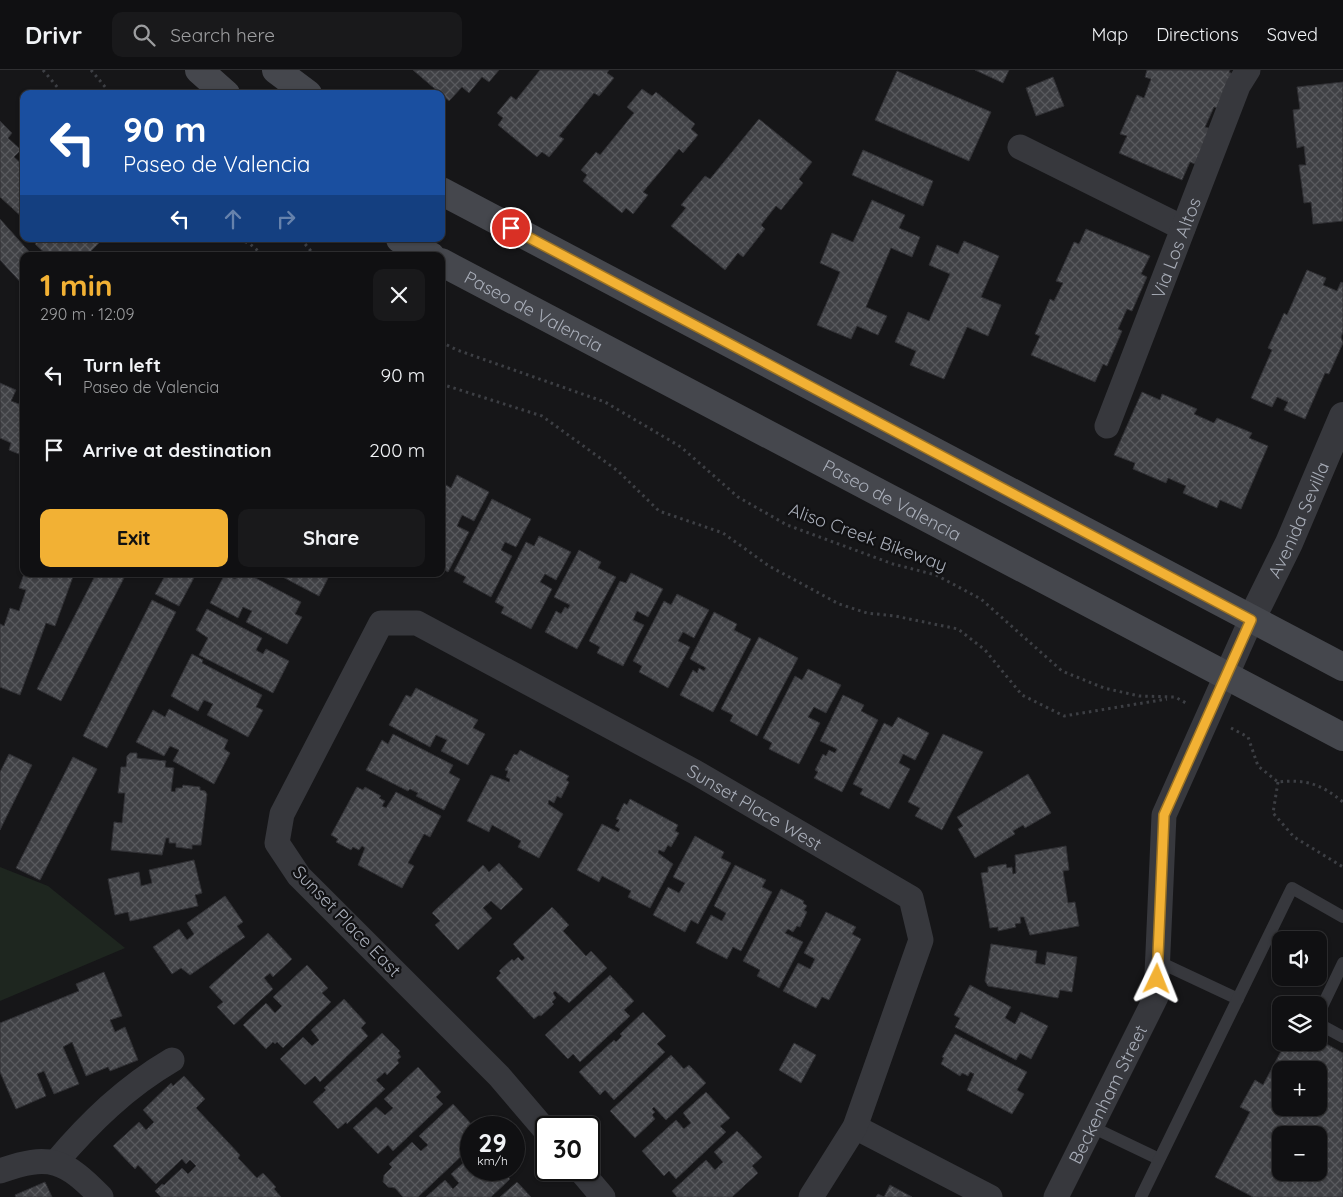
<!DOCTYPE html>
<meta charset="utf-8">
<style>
:root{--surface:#101012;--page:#19191b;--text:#f1f3f6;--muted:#9c9d9f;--line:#303032;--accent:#f2b134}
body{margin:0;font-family:Quicksand,sans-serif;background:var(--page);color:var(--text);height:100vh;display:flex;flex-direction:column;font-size:19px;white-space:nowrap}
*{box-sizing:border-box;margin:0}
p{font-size:16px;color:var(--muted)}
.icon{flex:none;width:28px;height:28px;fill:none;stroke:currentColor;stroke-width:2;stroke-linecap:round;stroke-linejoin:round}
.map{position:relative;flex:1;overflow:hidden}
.sheet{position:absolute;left:20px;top:182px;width:425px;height:325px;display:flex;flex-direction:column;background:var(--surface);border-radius:10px;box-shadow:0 1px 4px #0004,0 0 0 1px var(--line)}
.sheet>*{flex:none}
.top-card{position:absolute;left:20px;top:20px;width:425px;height:152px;border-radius:10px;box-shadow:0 1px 4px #0004,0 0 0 1px var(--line);background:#1a4fa0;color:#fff;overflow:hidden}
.buttons{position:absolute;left:1272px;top:861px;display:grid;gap:10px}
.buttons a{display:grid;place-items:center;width:55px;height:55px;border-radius:10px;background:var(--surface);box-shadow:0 1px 4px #0004,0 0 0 1px var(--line);font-size:25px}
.speed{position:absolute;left:460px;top:1046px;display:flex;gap:10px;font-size:25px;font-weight:700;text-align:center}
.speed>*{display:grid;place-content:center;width:65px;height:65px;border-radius:50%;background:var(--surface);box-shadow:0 1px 4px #0004,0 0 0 1px var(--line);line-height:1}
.speed small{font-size:12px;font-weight:400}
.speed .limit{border:2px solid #111;border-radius:8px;background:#fff;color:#111}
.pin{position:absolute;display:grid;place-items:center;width:42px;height:42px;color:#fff;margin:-21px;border:2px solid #fff;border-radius:50%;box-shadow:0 1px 5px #0007}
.me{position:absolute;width:55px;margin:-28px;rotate:2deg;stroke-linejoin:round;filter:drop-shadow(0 0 4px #0008)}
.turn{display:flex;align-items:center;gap:18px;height:105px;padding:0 20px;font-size:22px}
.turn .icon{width:65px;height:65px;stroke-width:2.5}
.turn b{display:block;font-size:35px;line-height:42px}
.lanes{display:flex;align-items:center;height:48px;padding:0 20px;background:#0003;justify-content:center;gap:25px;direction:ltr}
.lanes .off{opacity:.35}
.round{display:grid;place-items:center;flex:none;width:52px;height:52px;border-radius:10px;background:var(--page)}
.overview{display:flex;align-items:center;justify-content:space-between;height:85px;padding:0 20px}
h1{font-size:30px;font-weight:700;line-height:38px;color:var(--accent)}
.cta{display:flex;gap:10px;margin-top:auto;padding:10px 20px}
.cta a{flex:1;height:58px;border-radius:10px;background:var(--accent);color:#111;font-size:20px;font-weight:700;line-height:58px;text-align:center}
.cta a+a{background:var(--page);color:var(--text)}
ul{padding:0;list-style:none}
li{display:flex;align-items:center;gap:15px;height:75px;padding:0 20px}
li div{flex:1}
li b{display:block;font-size:19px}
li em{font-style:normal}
header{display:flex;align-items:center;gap:30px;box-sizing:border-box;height:70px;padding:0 25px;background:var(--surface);border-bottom:1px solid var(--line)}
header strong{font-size:24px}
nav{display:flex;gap:28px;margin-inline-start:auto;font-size:18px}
.search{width:350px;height:45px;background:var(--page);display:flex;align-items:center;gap:12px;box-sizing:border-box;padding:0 18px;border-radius:10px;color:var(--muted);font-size:19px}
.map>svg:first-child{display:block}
.park{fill:#1e261f}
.building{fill:url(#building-cross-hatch);stroke:#303034;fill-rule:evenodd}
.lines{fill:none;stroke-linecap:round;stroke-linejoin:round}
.path{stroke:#3d3f44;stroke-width:3;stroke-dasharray:2.5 4;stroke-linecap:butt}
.service{stroke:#37383d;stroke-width:12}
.minor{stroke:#37383d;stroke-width:25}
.tertiary{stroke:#37383d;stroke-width:28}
.secondary{stroke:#45474d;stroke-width:28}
.route-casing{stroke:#9d7322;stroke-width:12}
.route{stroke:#f2b134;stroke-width:9}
.labels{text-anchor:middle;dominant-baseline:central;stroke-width:4.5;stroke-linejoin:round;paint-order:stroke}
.street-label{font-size:18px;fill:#a8adb8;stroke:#111113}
</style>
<header>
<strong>Drivr</strong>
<div class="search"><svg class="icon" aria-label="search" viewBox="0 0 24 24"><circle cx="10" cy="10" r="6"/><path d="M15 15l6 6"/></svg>Search here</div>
<nav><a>Map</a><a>Directions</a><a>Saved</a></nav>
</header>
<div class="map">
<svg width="1343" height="1127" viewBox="0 0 1343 1127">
<defs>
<pattern id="building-cross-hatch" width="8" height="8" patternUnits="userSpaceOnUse" patternTransform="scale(1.25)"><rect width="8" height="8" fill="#404145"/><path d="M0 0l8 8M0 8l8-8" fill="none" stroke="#595a5e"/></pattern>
</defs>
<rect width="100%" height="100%" fill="#161618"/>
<polygon class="park" points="0,797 48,816 125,878 0,931"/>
<g class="building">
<polygon points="413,0 499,0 489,12 482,7 469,23 462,17 449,31"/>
<polygon points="540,0 609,0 607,3 614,8 599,26 594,23 559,66 564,69 549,87 542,82 537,87 498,55 503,48 497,43 511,26 516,30"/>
<polygon points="975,0 1009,0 1003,13"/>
<polygon points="1147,0 1230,0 1229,2 1234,5 1219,39 1214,37 1205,57 1211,59 1195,94 1190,92 1182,110 1119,83 1127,66 1120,64 1137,25 1144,28 1151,9 1145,7"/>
<polygon points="897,1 991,42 969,91 875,50"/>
<polygon points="1053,7 1064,36 1036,46 1026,18"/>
<polygon points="1343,12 1343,151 1313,154 1311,132 1304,133 1299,95 1306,95 1304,76 1297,78 1293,40 1300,39 1297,17"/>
<polygon points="642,19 652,26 656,22 695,54 691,59 698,65 683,83 679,79 643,122 648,125 633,144 626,138 622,143 583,111 587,105 581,100 596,82 600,85 634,43 627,37"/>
<polygon points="759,49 812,92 799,109 803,113 781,140 776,136 761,155 765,159 743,187 738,183 725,200 671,156 686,138 681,135 705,106 710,109"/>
<polygon points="0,51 12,63 8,68 21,80 14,87 24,96 24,149 0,127"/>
<polygon points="863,80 933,111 923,136 852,105"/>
<polygon points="872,130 905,145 899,158 920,167 912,187 891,178 866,237 887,246 878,265 857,256 851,269 817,255 840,202 820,193 832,163 853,172"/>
<polygon points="0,149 33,186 24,186 24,216 0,190"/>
<polygon points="1086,159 1150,186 1141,204 1147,207 1132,241 1127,239 1118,259 1122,261 1107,296 1103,294 1095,312 1031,285 1040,266 1035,264 1050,229 1054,231 1063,213 1056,211 1074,172 1079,174"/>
<polygon points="39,169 103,169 86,186 48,186 35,174"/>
<polygon points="964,171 999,186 981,227 1001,235 988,266 967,257 944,309 910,295 916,281 895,272 908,242 929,251 950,204 929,195 937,175 958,184"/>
<polygon points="1307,200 1326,208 1323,215 1337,221 1341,212 1343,213 1343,262 1341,267 1343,273 1329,304 1325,303 1305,349 1284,340 1288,332 1277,327 1272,337 1251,328 1272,280 1268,278 1284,243 1287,245"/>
<polygon points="0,313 16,320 11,331 24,336 24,386 9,380 11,373 0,368"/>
<polygon points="1142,322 1160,330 1162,324 1197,339 1194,344 1214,353 1217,348 1252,363 1249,368 1268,376 1241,439 1220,430 1217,438 1183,423 1186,416 1168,408 1166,413 1133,399 1135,393 1114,385"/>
<polygon points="457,405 489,422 474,451 462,445 457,456 469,462 448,502 441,498 441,425 446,415 451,418"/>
<polygon points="492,429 531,449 516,477 505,472 501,480 512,486 491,527 463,512 466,507 454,501"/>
<polygon points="539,466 571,482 556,510 545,504 540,512 552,519 531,559 501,543 504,537 495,532 526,472 534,476"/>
<polygon points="579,480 601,492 598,498 616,507 577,579 545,562 556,541 561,544 565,537 568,539 570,535 554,527"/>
<polygon points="631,503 663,519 648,547 637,541 633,550 644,555 623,596 597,583 600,577 589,571 620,511 626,513"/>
<polygon points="24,504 74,504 55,556 46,553 20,625 0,617 0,554 4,556 10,538 19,541 26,520 19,518"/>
<polygon points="96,504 126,504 61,631 37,619"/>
<polygon points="166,504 196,504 179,536 155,524"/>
<polygon points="225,504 235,509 241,504 248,504 301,532 295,544 302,547 287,574 246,552 252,541 243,537 238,548 210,533"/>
<polygon points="277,504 330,504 319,526"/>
<polygon points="677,524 709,540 694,568 683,562 678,571 690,577 668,618 639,602 642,596 633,591 664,531 671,535"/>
<polygon points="152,530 176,542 107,678 83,666"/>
<polygon points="207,539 262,568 256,580 263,584 266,579 289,591 273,623 199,585 208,568 196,560"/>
<polygon points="714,542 737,554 734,560 751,569 713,642 680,625 693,600 697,603 699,598 704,601 706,598 690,589"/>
<polygon points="759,567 798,588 757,666 730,651 733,645 721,639"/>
<polygon points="192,584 203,590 202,593 262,625 256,637 263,640 248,667 207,645 213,634 204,630 198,641 171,626"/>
<polygon points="808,599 841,615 826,643 814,637 808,647 820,653 799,694 769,679 772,673 763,668 795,606 802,610"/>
<polygon points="416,618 478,650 473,658 485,664 468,695 441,681 447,670 436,665 430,677 389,655 406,625 411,627"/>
<polygon points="843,625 864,635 861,641 878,650 842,722 814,708 818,702 815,700 823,684 826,686 829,680 835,683 837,679 820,671"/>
<polygon points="169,639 228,670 224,679 230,683 214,714 173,691 179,680 170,676 164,686 136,672 153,640 165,647"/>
<polygon points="898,647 929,663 915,690 903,684 899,693 910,699 889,739 860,724 863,719 853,714 884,653 892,657"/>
<polygon points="393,664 453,695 449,703 460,709 444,740 416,726 418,723 410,719 408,721 366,700 382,670 388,674"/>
<polygon points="943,664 983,682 942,760 915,746 920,738 908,732"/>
<polygon points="520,680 569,706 566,710 569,712 561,728 557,726 554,733 549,730 548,734 563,744 539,788 518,777 521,771 492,755 489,762 467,751 491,705 509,712 510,709 506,707 508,701 505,700 514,684 517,685"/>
<polygon points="130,683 137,683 137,688 166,691 165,697 174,698 171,721 175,722 176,718 182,718 183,715 200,717 200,720 205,721 207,724 201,775 192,775 192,779 176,777 176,773 169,773 169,768 166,768 162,785 111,780 114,752 122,753 125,723 118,723 121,697 126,697 127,686"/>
<polygon points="9,684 32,695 0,760 0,702"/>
<polygon points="73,687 97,699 40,810 16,798"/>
<polygon points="1028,704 1051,743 1025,758 1023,755 1013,761 1015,764 975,788 958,759 963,756 957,747"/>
<polygon points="357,717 363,720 365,717 381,726 379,728 385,731 382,736 386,738 396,722 441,746 430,767 424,764 408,793 414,796 402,818 358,795 365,778 362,776 359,780 353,777 351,780 336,772 338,769 331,765"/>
<polygon points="630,729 678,755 675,761 679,763 671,777 668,775 664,782 659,780 658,783 673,794 650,838 628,827 631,821 602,806 599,812 577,800 602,754 618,762 620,759 615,756 619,750 616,749 624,733 627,735"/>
<polygon points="695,766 724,782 721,788 731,793 698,854 691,850 685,862 653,845 668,817 679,823 685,813 673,807"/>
<polygon points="1066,776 1069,800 1063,801 1068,833 1075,832 1079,856 1030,865 1024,847 1020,847 1021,853 1015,854 1016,857 998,861 998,857 990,858 981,803 988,802 988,797 1006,794 1007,798 1012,797 1013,804 1016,803 1015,785"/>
<polygon points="194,790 202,823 195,825 198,836 130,851 128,842 115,845 108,809 139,802 141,816 152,813 149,800"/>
<polygon points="499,793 523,819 501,840 491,831 483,838 492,848 458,880 435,855 440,851 432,843 483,795 489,802"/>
<polygon points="735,795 766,810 762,817 772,822 741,881 733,877 727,889 696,873 711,845 722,851 726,843 714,836"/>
<polygon points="781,819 804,831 803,833 807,836 804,840 807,842 800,857 797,856 793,862 788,859 785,863 803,872 779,918 757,906 760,900 743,891"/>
<polygon points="225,826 243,852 237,856 245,867 190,905 181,898 172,904 153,877 179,859 187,870 194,864 187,853"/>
<polygon points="552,837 569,855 563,861 586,886 591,881 607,898 569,933 555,921 553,923 556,928 552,932 554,934 541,946 539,945 534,949 496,908 501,903 499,901 512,889 514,891 518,887 522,891 525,888 513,874"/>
<polygon points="826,842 856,857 852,864 861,869 829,930 822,927 816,938 783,921 798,893 810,899 815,889 804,883"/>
<polygon points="268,863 292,889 273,907 270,903 264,908 273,919 234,955 217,937 223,932 209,917"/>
<polygon points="991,874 1037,881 1035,893 1045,895 1047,882 1077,887 1072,922 1060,920 1058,928 988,916 985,911"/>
<polygon points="307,895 328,918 322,923 331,932 283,978 277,972 275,974 273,972 266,979 243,955 266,933 275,943 282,936 273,927"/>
<polygon points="104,902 122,946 110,950 115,962 125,957 138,990 110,1001 108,997 86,1006 72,972 63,977 79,1014 54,1024 44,1001 37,1004 46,1026 16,1039 0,1002 0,953 79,921 76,914"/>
<polygon points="610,905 634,931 624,940 630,946 580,992 573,984 568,989 545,965"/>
<polygon points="970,915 1011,937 1005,948 1015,954 1021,942 1048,956 1031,989 1020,983 1016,990 955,957 960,948 954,945"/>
<polygon points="344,929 366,953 361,958 368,966 320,1012 315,1006 305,1015 280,989 303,967 312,976 319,970 311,960"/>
<polygon points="643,942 666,966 657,974 665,982 614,1030 605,1020 600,1025 579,1002 614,970 616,972 622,966 620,964"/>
<polygon points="382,963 400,981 398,983 401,987 397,990 399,993 387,1005 385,1002 376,1010 385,1019 347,1054 346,1052 338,1059 313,1032 326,1020 324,1018"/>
<polygon points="955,964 1027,1002 1017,1020 1024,1024 1012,1044 967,1020 974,1004 970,1002 968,1006 962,1003 960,1006 941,994 944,988 942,987"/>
<path d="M1319,970L1343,983V1127H1253L1215,1107L1250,1042L1240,1037L1255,1010L1263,1015L1286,972H1319ZM1281,1000H1319V1038H1281ZM1281,1065H1319V1102H1281Z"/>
<polygon points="794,973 816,985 801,1013 779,1000"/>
<polygon points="671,985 684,999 689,995 706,1013 666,1050 654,1037 652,1039 655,1042 652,1045 655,1049 635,1068 610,1041"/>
<polygon points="418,997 441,1022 436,1027 443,1034 393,1081 388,1075 378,1084 353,1058 376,1037 385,1045 393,1038 384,1029"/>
<polygon points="184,1006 205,1029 196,1038 240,1085 238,1088 257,1108 263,1103 276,1117 274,1119 281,1127 161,1127 155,1121 162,1114 164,1115 182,1098 188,1104 196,1096 190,1090 186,1094 182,1089 156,1114 138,1095 135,1099 113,1076 139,1052 146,1060 154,1052 143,1040 171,1013 173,1016"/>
<polygon points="706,1022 730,1048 720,1056 726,1062 676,1109 669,1101 664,1106 642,1081 676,1050 684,1059 691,1053 683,1043"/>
<polygon points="453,1034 473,1056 468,1061 471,1065 471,1077 418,1127 403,1127 395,1118 388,1117 383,1112 384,1105 392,1097 389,1094 412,1072 421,1081 428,1075 419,1066"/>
<polygon points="737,1061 762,1087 752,1096 758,1103 732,1127 677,1127 672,1121 706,1090 715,1100 723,1092 714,1082"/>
<polygon points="471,1086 471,1100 505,1100 503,1101 510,1109 491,1127 426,1127 445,1110 453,1119 459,1113 451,1104"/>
<polygon points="45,1112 52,1127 16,1127 15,1125"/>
<polygon points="517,1112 531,1127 500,1127"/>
<polygon points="890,1115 912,1127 876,1127 878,1124 884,1127"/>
</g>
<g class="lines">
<g class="path">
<polyline points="43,0 63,24"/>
<polyline points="91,0 111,24"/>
<polyline points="239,169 250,174 264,186"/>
<polyline points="301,169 315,186"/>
<polyline points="441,272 457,280 605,332 681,377 738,427 787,455 893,494 936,505 981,529 1062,601 1104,618 1139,626 1175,627 1186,633"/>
<polyline points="441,314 542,346 618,401 659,441 723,463 769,496 839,534 867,543 895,546 958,559 985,580 1022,625 1064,646 1167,629"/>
<path d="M1231,658L1248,667L1258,696L1278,712C1306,709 1321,714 1343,732"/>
<polyline points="1278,712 1273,743 1294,767 1343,797"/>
</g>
<g class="service">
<polyline points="1157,891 1238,929"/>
<polyline points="1319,943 1343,893"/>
<polyline points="1319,954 1343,967"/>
<polyline points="1092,1057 1159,1089"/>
<polyline points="1141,1127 1292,818 1343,847"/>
</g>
<g class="minor">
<polyline points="1020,77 1183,158"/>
<path id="s1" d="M1107,356L1238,16L1248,0"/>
<polyline points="855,1057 990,1127"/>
<path id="s2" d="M546,1061L499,1006L299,806L277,773L282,744L381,553H417L695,702L911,828L921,870L855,1057L811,1127"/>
<path d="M56,1092C90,1052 126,1017 172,990"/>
<polyline points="580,1100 603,1127"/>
<path d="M0,1101C50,1083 65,1090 101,1127"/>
<path id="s3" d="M1056,1127L1156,927L1164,745L1251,550"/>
</g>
<path class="tertiary" id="s4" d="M1251,550L1289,473L1343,346"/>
<g class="secondary">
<polyline points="199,0 226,24"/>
<polyline points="276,0 308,24"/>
<polyline points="441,121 1343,597"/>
<polyline points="400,169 431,186"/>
<path id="s5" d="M441,192L1343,667"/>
</g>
</g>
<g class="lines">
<g class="route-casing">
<polyline id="route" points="511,158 1251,550 1164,745 1157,909"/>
</g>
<use href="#route" class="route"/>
</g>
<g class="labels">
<g class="street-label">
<text stroke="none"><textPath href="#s1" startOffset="191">Via Los Altos</textPath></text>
<text stroke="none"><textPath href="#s5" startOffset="105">Paseo de Valencia</textPath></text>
<text stroke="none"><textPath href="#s5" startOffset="510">Paseo de Valencia</textPath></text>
<text stroke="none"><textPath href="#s4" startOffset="111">Avenida Sevilla</textPath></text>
<text transform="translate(868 467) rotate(20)">Aliso Creek Bikeway</text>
<text stroke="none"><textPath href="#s2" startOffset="1060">Sunset Place West</textPath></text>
<text transform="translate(347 851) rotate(46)">Sunset Place East</text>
<text stroke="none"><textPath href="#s3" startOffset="115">Beckenham Street</textPath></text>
</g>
</g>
</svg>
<div class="buttons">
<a><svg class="icon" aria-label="sound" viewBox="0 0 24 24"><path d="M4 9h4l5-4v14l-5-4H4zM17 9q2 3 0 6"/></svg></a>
<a><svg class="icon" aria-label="layers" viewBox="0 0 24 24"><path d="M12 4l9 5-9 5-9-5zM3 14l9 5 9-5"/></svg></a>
<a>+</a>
<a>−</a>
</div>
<div class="speed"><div>29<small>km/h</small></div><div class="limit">30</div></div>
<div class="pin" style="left:511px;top:158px;background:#d93025"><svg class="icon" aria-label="arrive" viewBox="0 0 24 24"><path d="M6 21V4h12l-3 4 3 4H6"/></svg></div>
<svg class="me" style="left:1157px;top:909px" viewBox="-20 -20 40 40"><path d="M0-17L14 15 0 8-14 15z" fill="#f2b134" stroke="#fff" stroke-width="4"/></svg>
<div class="top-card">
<div class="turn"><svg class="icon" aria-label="left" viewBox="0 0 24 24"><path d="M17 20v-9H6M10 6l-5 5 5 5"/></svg><div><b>90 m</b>Paseo de Valencia</div></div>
<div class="lanes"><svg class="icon" aria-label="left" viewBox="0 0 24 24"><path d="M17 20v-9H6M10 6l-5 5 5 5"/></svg><svg class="icon off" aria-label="ahead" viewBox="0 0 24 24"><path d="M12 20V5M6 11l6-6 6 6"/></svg><svg class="icon off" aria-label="right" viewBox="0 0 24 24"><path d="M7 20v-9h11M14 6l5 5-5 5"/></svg></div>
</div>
<section class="sheet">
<div class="overview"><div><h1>1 min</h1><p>290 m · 12:09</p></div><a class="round"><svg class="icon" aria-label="close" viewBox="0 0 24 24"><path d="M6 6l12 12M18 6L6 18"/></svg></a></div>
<ul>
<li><svg class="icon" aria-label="left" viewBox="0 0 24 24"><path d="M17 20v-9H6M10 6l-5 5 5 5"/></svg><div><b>Turn left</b><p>Paseo de Valencia</p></div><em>90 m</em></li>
<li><svg class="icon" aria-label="arrive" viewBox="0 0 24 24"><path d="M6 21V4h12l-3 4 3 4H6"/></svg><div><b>Arrive at destination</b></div><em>200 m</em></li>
</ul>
<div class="cta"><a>Exit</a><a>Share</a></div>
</section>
</div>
